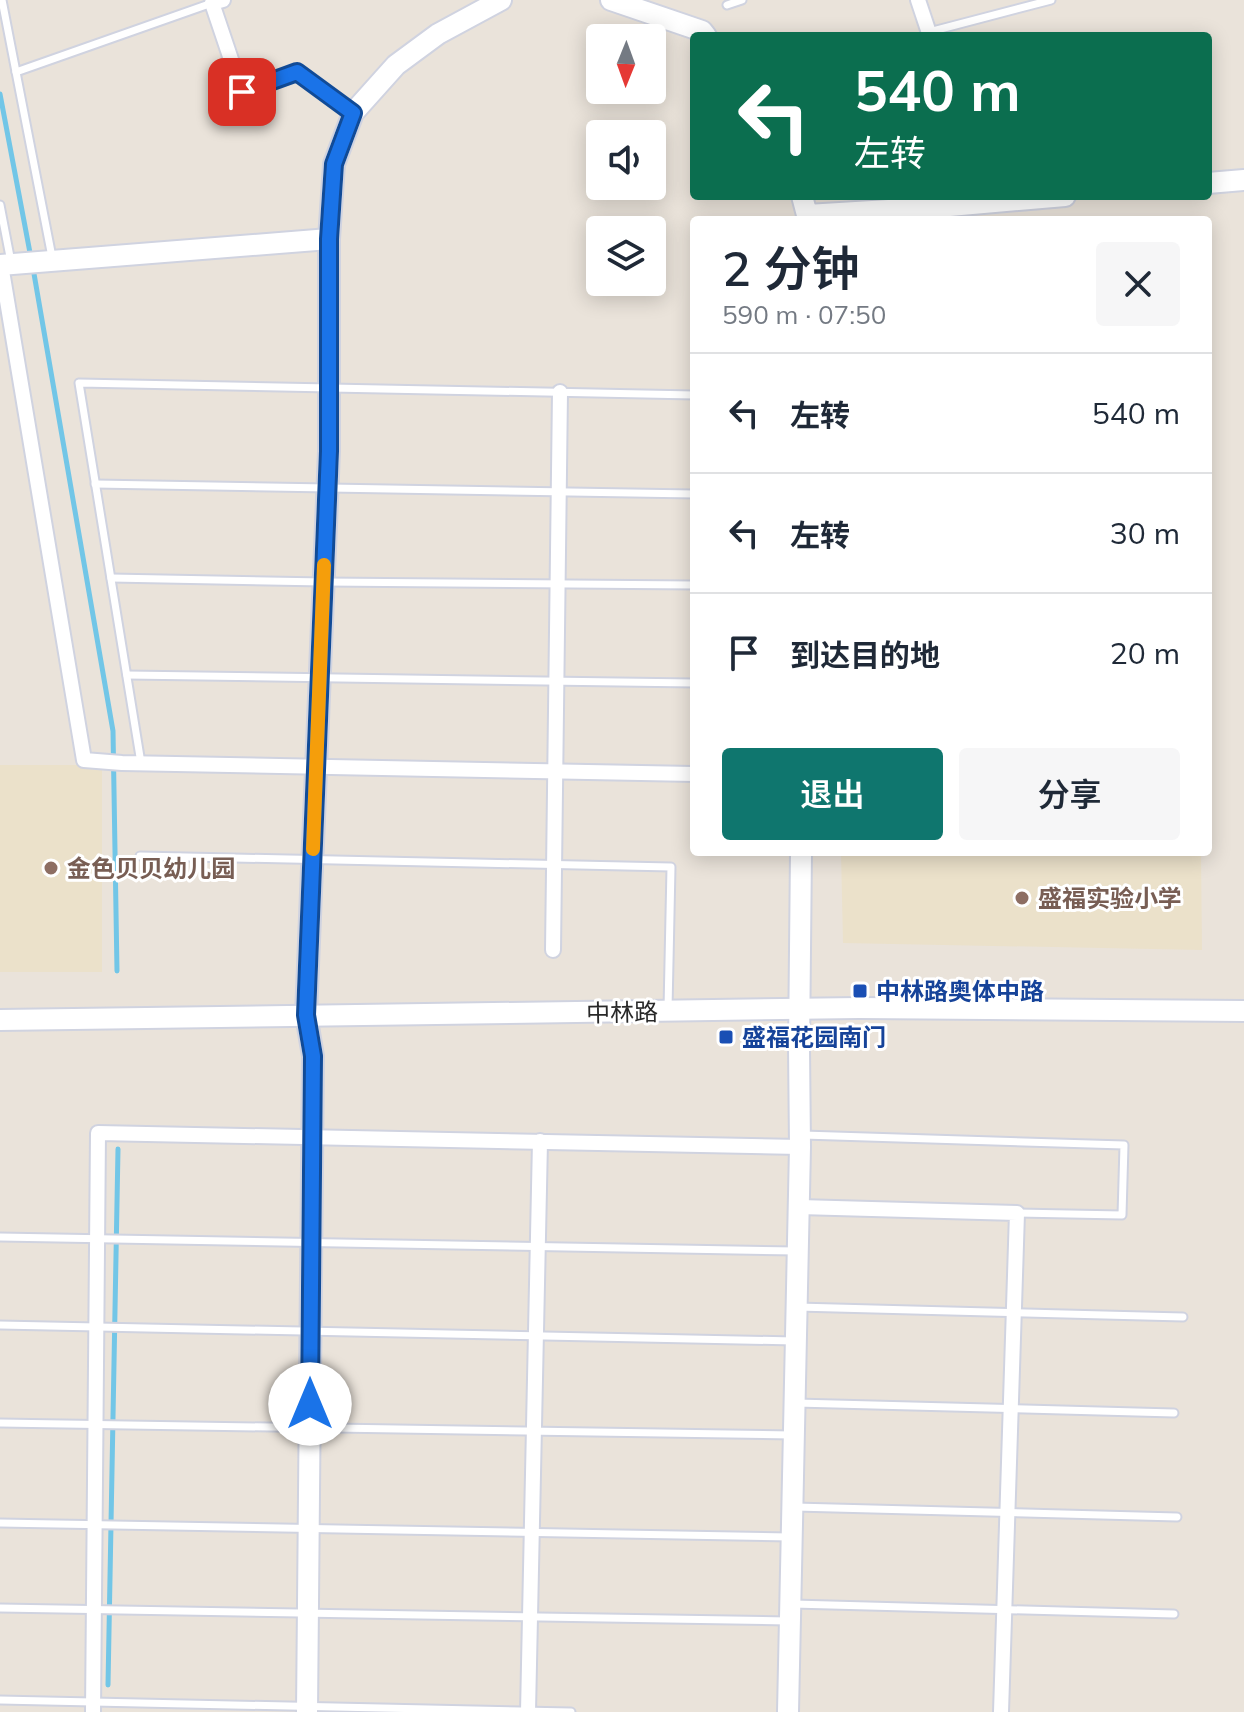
<!DOCTYPE html>
<html lang="zh">
<meta charset="utf-8">
<style>
:root{--surface:#fff;--page:#f6f6f7;--text:#1f2937;--muted:#747a83;--line:#e0e1e3;--accent:#0f766e}
body{margin:0;font-family:Mulish,"Noto Sans SC",sans-serif;background:var(--page);color:var(--text);height:100vh;display:flex;flex-direction:column;font-size:30px;white-space:nowrap}
*{box-sizing:border-box;margin:0}
p{font-size:26px;color:var(--muted)}
.icon{flex:none;width:44px;height:44px;fill:none;stroke:currentColor;stroke-width:2;stroke-linecap:round;stroke-linejoin:round}
.map{position:relative;flex:1;overflow:hidden}
.drawer{position:absolute;left:690px;top:216px;width:522px;height:640px;display:flex;flex-direction:column;background:var(--surface);border-radius:8px;box-shadow:0 4px 20px #0003}
.drawer>*{flex:none}
.guide{position:absolute;left:690px;top:32px;width:522px;height:168px;border-radius:8px;box-shadow:0 4px 20px #0003;background:#0b6e4f;color:#fff;overflow:hidden}
.needle{width:52px;rotate:181deg}
.buttons{position:absolute;left:586px;top:24px;display:grid;gap:16px}
.buttons a{display:grid;place-items:center;width:80px;height:80px;border-radius:8px;background:var(--surface);box-shadow:0 4px 20px #0003;font-size:40px}
.pin{position:absolute;display:grid;place-items:center;width:68px;height:68px;color:#fff;margin:-34px;border-radius:16px;box-shadow:0 4px 12px #0006}
.me{position:absolute;width:88px;margin:-44px;rotate:0deg;stroke-linejoin:round;filter:drop-shadow(0 0 6px #0008)}
.turn{display:flex;align-items:center;gap:28px;height:168px;padding:0 32px;font-size:36px}
.turn .icon{width:104px;height:104px;stroke-width:2.5}
.turn b{display:block;font-size:56px;line-height:68px}
.round{display:grid;place-items:center;flex:none;width:84px;height:84px;border-radius:8px;background:var(--page)}
.summary{display:flex;align-items:center;justify-content:space-between;height:136px;padding:0 32px}
h1{font-size:48px;font-weight:600;line-height:60px}
.cta{display:flex;gap:16px;margin-top:auto;padding:16px 32px}
.cta a{flex:1;height:92px;border-radius:8px;background:var(--accent);color:#fff;font-size:32px;font-weight:600;line-height:92px;text-align:center}
.cta a+a{background:var(--page);color:var(--text)}
ul{padding:0;list-style:none}
li{display:flex;align-items:center;gap:24px;height:120px;padding:0 32px;border-top:2px solid var(--line)}
li div{flex:1}
li b{display:block;font-size:30px}
li em{font-style:normal}
.map>svg:first-child{display:block}
.education{fill:#ebe1ca}
.lines{fill:none;stroke-linecap:round;stroke-linejoin:round}
.stream{stroke:#72c6e7;stroke-width:5}
.lane-casing{stroke:#d0d3e0;stroke-width:11}
.street-casing{stroke:#d0d3e0;stroke-width:18}
.secondary-casing{stroke:#d0d3e0;stroke-width:24}
.lane{stroke:#fff;stroke-width:7}
.street{stroke:#fff;stroke-width:14}
.secondary{stroke:#fff;stroke-width:20}
.route-casing{stroke:#114b97;stroke-width:20}
.route{stroke:#1a73e8;stroke-width:14}
.slow{stroke:#f59e0b;stroke-width:14}
.education-dot{fill:#8d6e63;stroke:#fff;stroke-width:3}
.transit-dot{fill:#1a4fb4;stroke:#fff;stroke-width:3}
.labels{text-anchor:middle;dominant-baseline:central;stroke-width:6;stroke-linejoin:round;paint-order:stroke}
.education-label{font-size:24px;font-weight:bold;fill:#785e54;stroke:#fff;text-anchor:start}
.transit-label{font-size:24px;font-weight:bold;fill:#164399;stroke:#fff;text-anchor:start}
.street-label{font-size:24px;fill:#282828;stroke:#fff}
</style>
<div class="map">
<svg width="1244" height="1712" viewBox="0 0 1244 1712">
<rect width="100%" height="100%" fill="#eae3da"/>
<g class="education">
<rect x="0" y="765" width="102" height="207"/>
<polygon points="841,852 1201,852 1202,950 843,943"/>
</g>
<g class="lines">
<g class="stream">
<polyline points="0,94 31,258"/>
<polyline points="33,268 113,731 117,971"/>
<polyline points="108,1685 118,1149"/>
</g>
<g class="lane-casing">
<g id="lane">
<polyline points="2,0 52,257"/>
<polyline points="727,5 742,0"/>
<polyline points="929,32 1051,0"/>
<polyline points="16,72 212,3"/>
<polyline points="0,205 11,262"/>
<polyline points="95,484 694,494"/>
<polyline points="111,578 324,582 694,585"/>
<polyline points="127,675 694,683"/>
<polyline points="141,763 79,383 694,395"/>
<polyline points="140,856 671,867 668,1009"/>
<polyline points="803,1135 1124,1145 1122,1215 1017,1213"/>
<polyline points="0,1237 796,1251"/>
<polyline points="797,1307 1183,1317"/>
<polyline points="0,1325 794,1341"/>
<polyline points="796,1403 1174,1413"/>
<polyline points="0,1423 792,1435"/>
<polyline points="795,1507 1177,1517"/>
<polyline points="0,1523 789,1537"/>
<polyline points="793,1604 1174,1614"/>
<polyline points="0,1608 787,1621"/>
<polyline points="0,1700 571,1712"/>
</g>
</g>
<g class="street-casing">
<g id="street">
<polyline points="223,0 212,3 242,92 297,72 353,113"/>
<polyline points="918,0 930,36"/>
<polyline points="1,265 84,760 122,763 694,774"/>
<polyline points="553,950 560,392"/>
<polyline points="799,1207 1017,1213 1001,1712"/>
<polyline points="93,1712 98,1133 800,1147"/>
<polyline points="528,1712 540,1141"/>
</g>
</g>
<g class="secondary-casing">
<g id="secondary">
<polyline points="611,0 702,31 706,36"/>
<polyline points="1208,183 1244,180"/>
<polyline points="802,196 807,215 938,207 1065,196"/>
<polyline points="0,265 329,239"/>
<polyline points="0,1020 859,1008 1244,1011"/>
<polyline points="307,1712 313,1056 306,1015 329,451 329,239 334,164 353,113 396,65 438,34 501,0"/>
<polyline points="788,1712 800,1147 799,1048 801,852"/>
</g>
</g>
<use href="#lane" class="lane"/>
<use href="#street" class="street"/>
<use href="#secondary" class="secondary"/>
</g>
<g class="lines">
<g class="route-casing">
<polyline id="route" points="242,92 297,72 353,113 334,164 329,239 329,451 306,1015 313,1056 310,1404"/>
</g>
<use href="#route" class="route"/>
<polyline class="slow" points="313,849 324,565"/>
</g>
<g class="education-dot">
<circle cx="51" cy="868" r="8"/>
<circle cx="1022" cy="898" r="8"/>
</g>
<g class="transit-dot">
<rect x="852" y="983" width="16" height="16" rx="4"/>
<rect x="718" y="1029" width="16" height="16" rx="4"/>
</g>
<g class="labels">
<g class="education-label">
<text x="67" y="868">金色贝贝幼儿园</text>
<text x="1038" y="898">盛福实验小学</text>
</g>
<g class="transit-label">
<text x="876" y="991">中林路奥体中路</text>
<text x="742" y="1037">盛福花园南门</text>
</g>
<g class="street-label">
<text transform="translate(622 1012) rotate(-1)">中林路</text>
</g>
</g>
</svg>
<div class="buttons">
<a><svg class="needle" viewBox="-14 -14 28 28"><path d="M0-13l5 13h-10z" fill="#e53935"/><path d="M0 13l5-13h-10z" fill="#747a83"/></svg></a>
<a><svg class="icon" aria-label="sound" viewBox="0 0 24 24"><path d="M4 9h4l5-4v14l-5-4H4zM17 9q2 3 0 6"/></svg></a>
<a><svg class="icon" aria-label="layers" viewBox="0 0 24 24"><path d="M12 4l9 5-9 5-9-5zM3 14l9 5 9-5"/></svg></a>
</div>
<div class="pin" style="left:242px;top:92px;background:#d93025"><svg class="icon" aria-label="arrive" viewBox="0 0 24 24"><path d="M6 21V4h12l-3 4 3 4H6"/></svg></div>
<svg class="me" style="left:310px;top:1404px" viewBox="-20 -20 40 40"><circle r="19" fill="#fff"/><path d="M0-13L10 11 0 6-10 11z" fill="#1a73e8"/></svg>
<div class="guide">
<div class="turn"><svg class="icon" aria-label="left" viewBox="0 0 24 24"><path d="M17 20v-9H6M10 6l-5 5 5 5"/></svg><div><b>540 m</b>左转</div></div>
</div>
<section class="drawer">
<div class="summary"><div><h1>2 分钟</h1><p>590 m · 07:50</p></div><a class="round"><svg class="icon" aria-label="close" viewBox="0 0 24 24"><path d="M6 6l12 12M18 6L6 18"/></svg></a></div>
<ul>
<li><svg class="icon" aria-label="left" viewBox="0 0 24 24"><path d="M17 20v-9H6M10 6l-5 5 5 5"/></svg><div><b>左转</b></div><em>540 m</em></li>
<li><svg class="icon" aria-label="left" viewBox="0 0 24 24"><path d="M17 20v-9H6M10 6l-5 5 5 5"/></svg><div><b>左转</b></div><em>30 m</em></li>
<li><svg class="icon" aria-label="arrive" viewBox="0 0 24 24"><path d="M6 21V4h12l-3 4 3 4H6"/></svg><div><b>到达目的地</b></div><em>20 m</em></li>
</ul>
<div class="cta"><a>退出</a><a>分享</a></div>
</section>
</div>
